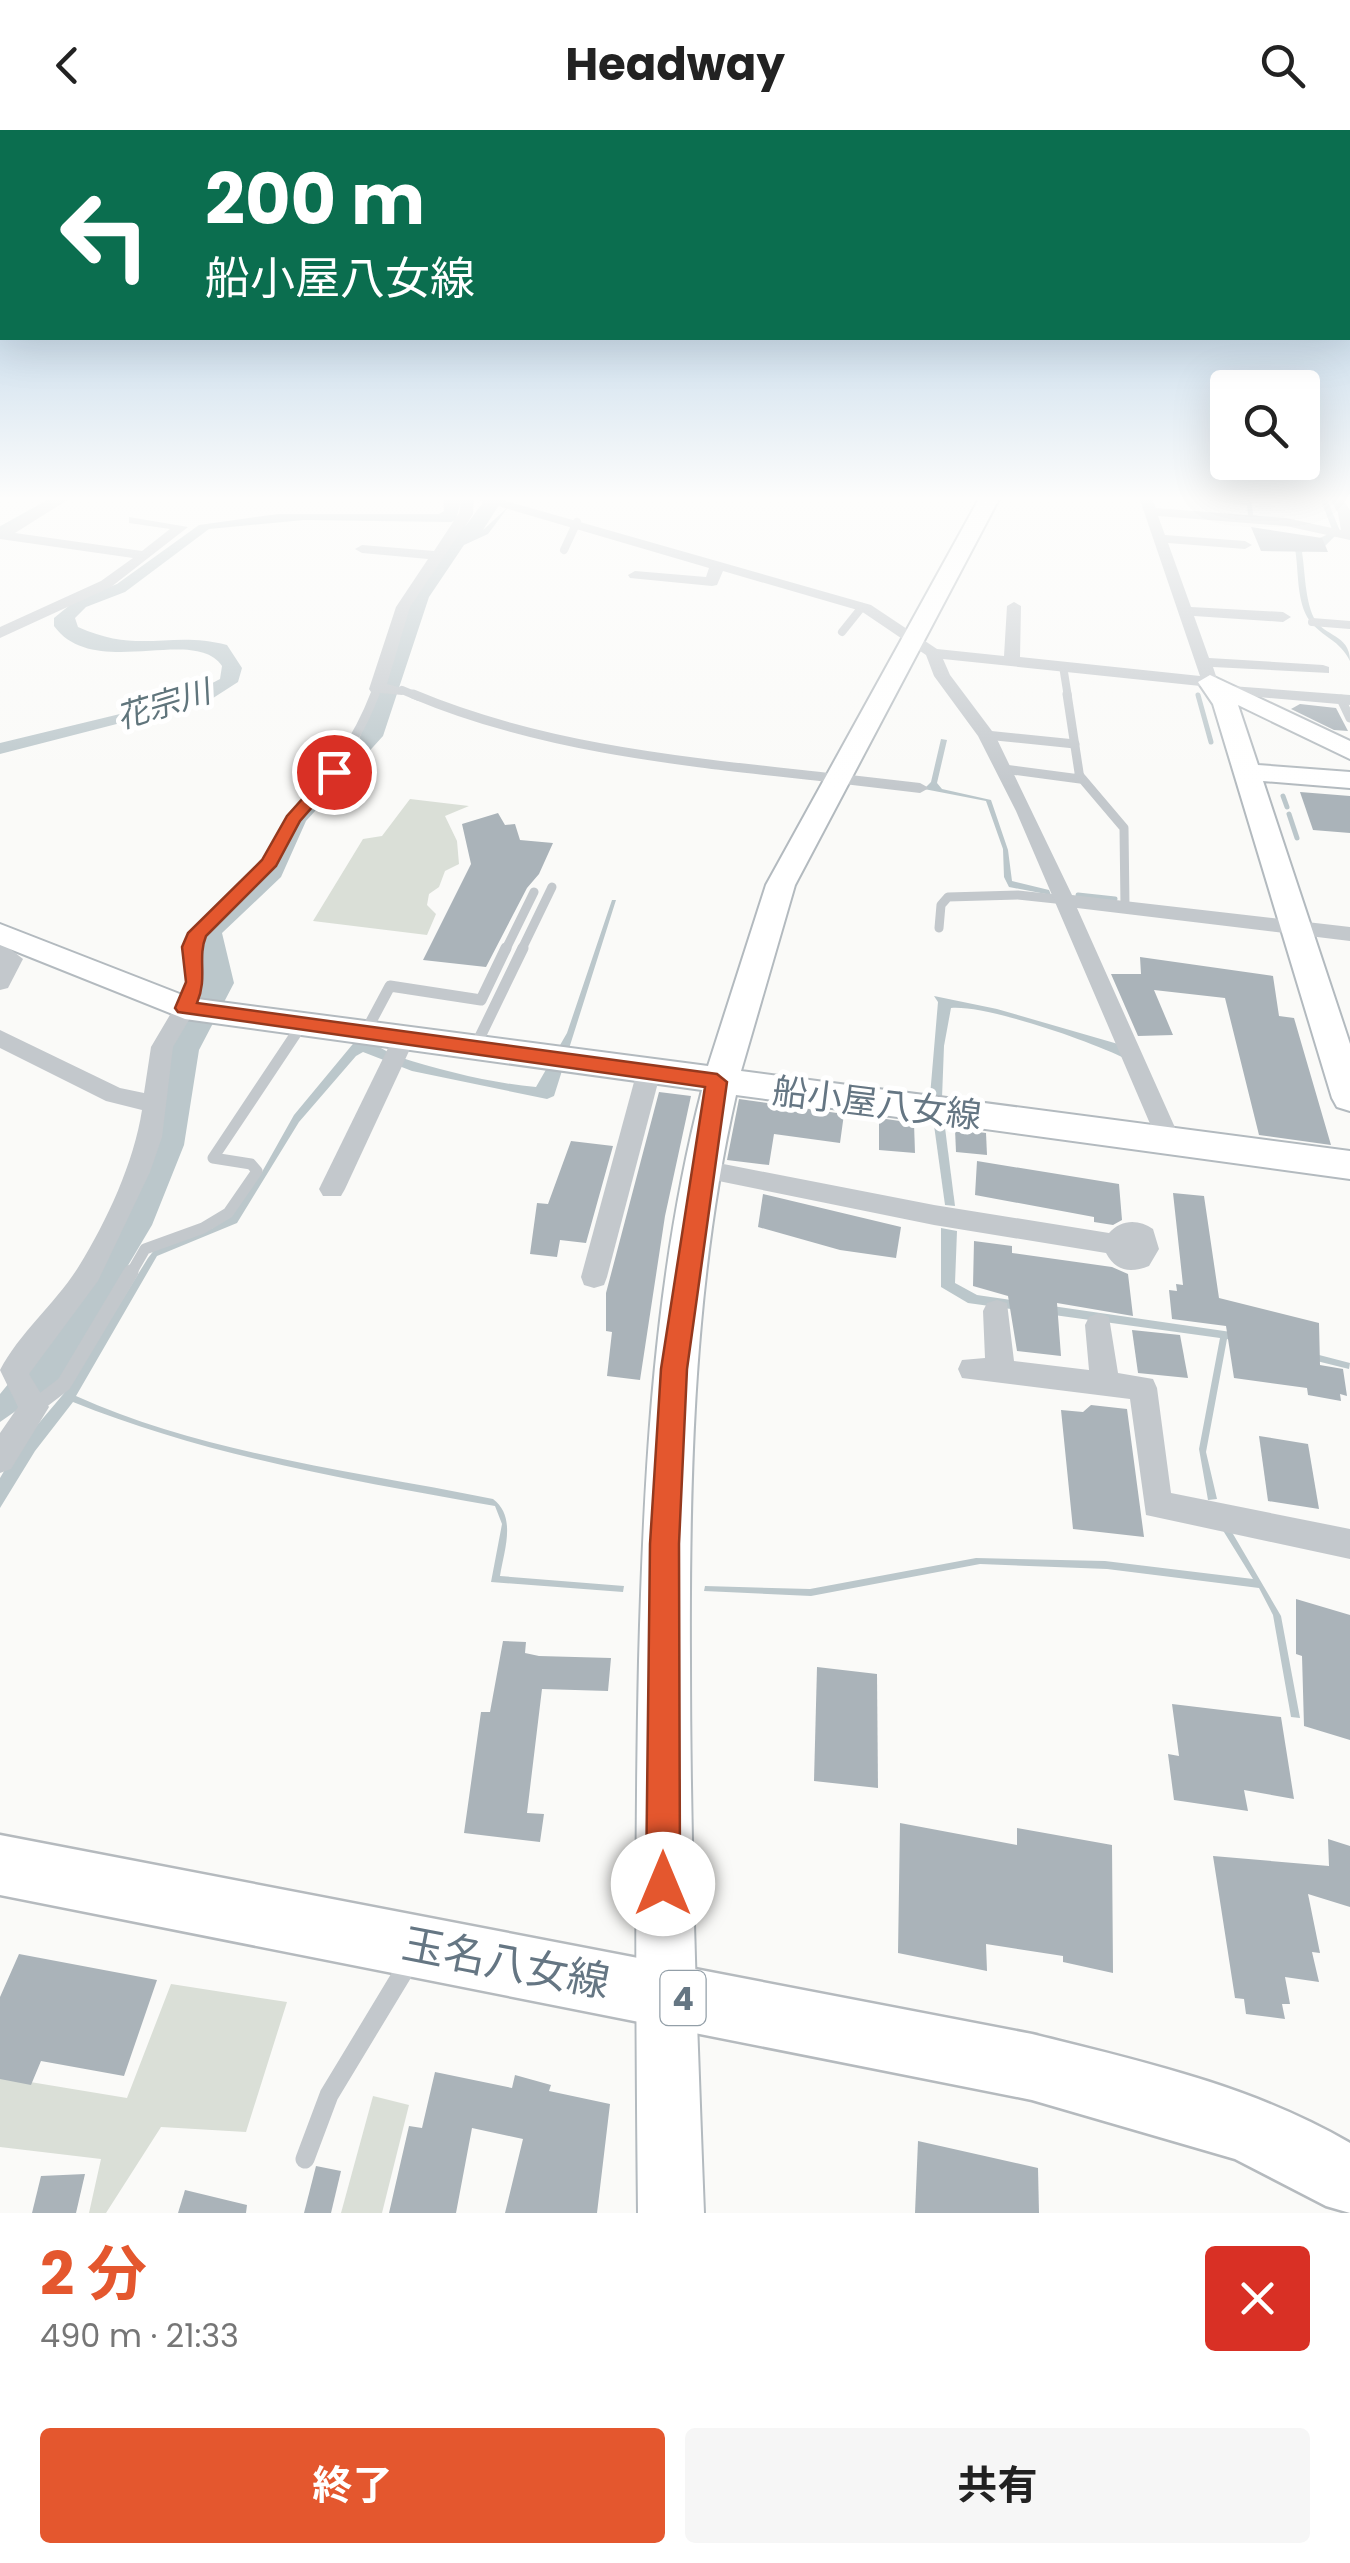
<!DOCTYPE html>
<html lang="ja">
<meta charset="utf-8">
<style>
:root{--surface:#fff;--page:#f6f6f6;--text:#222;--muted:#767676;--accent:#e4572e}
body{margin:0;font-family:Poppins,"Noto Sans JP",sans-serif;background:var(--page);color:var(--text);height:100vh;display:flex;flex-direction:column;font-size:38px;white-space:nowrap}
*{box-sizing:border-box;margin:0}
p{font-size:32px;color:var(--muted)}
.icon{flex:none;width:55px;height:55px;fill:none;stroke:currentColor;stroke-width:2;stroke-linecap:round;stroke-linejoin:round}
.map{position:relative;height:2083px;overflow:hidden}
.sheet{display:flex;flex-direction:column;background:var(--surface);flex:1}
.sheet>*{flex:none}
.banner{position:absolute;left:0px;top:0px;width:1350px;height:210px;box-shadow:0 10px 40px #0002;background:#0b6e4f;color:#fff;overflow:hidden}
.fabs{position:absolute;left:1210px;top:240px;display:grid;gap:20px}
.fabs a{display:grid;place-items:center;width:110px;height:110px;border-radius:10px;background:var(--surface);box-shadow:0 10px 40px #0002;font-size:50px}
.pin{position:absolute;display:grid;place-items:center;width:85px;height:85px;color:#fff;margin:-42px;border:5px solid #fff;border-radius:50%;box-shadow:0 2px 10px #0007}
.me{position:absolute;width:110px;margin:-55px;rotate:0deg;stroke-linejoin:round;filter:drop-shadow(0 0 8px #0008)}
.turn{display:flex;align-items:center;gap:35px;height:210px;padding:0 40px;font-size:45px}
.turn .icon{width:130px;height:130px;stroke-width:2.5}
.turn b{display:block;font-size:70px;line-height:85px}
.round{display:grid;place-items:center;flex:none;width:105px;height:105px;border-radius:10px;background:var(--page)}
.overview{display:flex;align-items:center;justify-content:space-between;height:170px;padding:0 40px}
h1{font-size:60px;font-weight:700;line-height:75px;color:var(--accent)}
.cta{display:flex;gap:20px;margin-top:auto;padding:20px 40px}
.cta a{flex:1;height:115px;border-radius:10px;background:var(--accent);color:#fff;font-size:40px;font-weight:700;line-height:115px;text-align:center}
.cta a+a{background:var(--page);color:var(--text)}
header{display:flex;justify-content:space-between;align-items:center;height:130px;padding:0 40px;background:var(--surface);font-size:45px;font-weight:700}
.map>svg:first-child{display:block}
.green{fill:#dadfd7}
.water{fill:#bbc7cb}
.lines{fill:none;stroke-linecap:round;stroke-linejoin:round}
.stream{stroke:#bbc7cb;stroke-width:5}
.building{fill:#aab3b9}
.secondary-casing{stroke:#b3babf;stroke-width:4}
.primary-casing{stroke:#b5babe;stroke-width:5}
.lane-far4{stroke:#c3c8cc;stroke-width:8}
.lane-far3{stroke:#c3c8cc;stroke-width:9}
.lane-far2{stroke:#c3c8cc;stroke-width:11}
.lane-far1{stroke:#c3c8cc;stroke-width:15}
.lane{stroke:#c3c8cc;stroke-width:19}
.street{fill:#c3c8cc;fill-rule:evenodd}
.secondary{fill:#fff;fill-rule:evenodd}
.primary{fill:#fff;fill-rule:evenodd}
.route{fill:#e4572e;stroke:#94391e;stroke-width:2.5}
.labels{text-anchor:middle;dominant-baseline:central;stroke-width:10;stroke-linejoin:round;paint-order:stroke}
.far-water-label{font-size:32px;font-style:italic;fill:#60757c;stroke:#fff}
.shield{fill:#fff;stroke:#939fa8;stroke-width:2.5}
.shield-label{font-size:32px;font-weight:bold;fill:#657683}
.street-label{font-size:35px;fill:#657683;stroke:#fff}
.near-street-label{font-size:42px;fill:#657683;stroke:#fff}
</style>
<header><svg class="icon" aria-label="back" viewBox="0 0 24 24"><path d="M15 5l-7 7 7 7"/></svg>Headway<svg class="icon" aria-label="search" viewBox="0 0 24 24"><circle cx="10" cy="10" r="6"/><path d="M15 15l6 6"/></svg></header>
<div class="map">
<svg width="1350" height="2083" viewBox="0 0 1350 2083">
<rect width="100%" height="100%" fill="#fafaf8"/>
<g class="green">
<polygon points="410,669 469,676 445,686 457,711 459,734 445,741 439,757 429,764 427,775 436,784 427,805 313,791 363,709 382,706"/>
<polygon points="171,1854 287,1872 246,2002 161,1997 106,2083 89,2083 101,2029 0,2017 0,1947 127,1968"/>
<polygon points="373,1966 409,1975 382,2083 341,2083"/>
</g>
<g class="water">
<path d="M443,367H462L456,390L451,392L304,390L209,399L125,462L86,477L75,488L78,497C140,525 169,500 227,515L242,538L238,552L210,570L0,624V613L182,569L220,549L222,536C194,495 94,551 54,496V488L76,470L117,454L199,395L278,384H439L444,381Z"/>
<polygon points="487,367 504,367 483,400 509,376 488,404 464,415 429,467 383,606 306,691 281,747 222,803 234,853 199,920 184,1015 152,1095 60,1250 0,1292 0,1264 95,1148 171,915 203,853 201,808 218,786 265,744 298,688 355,620 406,481 473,371 473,384 464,398"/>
<path d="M1320,367H1326L1340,401L1325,416L1302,422C1305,441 1305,470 1314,488C1324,507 1350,504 1350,531C1340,510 1322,507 1310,491C1296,473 1299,440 1295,419L1333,402Z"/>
<polygon points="941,609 947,610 937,653 942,659 991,670 1008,720 1012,751 1049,760 1051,765 1009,757 1004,747 1003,719 986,671 924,659 931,652"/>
<path d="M612,770H616L554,966L547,969L412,941L363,922L356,926L299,992L237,1093L157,1126L76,1266C205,1324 355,1341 493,1369C517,1387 504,1420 500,1446L624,1456L623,1462L491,1452L502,1394L495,1376C353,1351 207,1326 73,1272L35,1321L0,1378V1348L17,1319L66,1261L148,1128L155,1119L213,1098L262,1042L294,985L357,909C374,911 383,921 399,927C443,941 491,953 536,957L567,903Z"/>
<path d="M934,866L997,879L1118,914L1124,928C1090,911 987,875 951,878L944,916L942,968L930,966L938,872Z"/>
<polygon points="933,988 944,990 955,1076 945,1075"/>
<polygon points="941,1098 957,1101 955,1153 977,1165 1231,1202 1350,1233 1349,1239 1227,1209 1206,1322 1217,1369 1208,1370 1199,1319 1220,1208 968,1173 941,1157"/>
<polygon points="1226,1392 1281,1486 1300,1588 1291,1587 1273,1485 1259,1458 1107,1439 980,1434 811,1466 704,1461 705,1456 810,1459 976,1428 1105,1431 1253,1449 1219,1394"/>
</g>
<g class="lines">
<g class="stream">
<polyline points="1204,367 1249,373 1251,388 1256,388"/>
<polyline points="0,399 58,367"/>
<polyline points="1198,565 1211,612"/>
<polyline points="1283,666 1287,677"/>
<polyline points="1289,684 1297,708"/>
<polyline points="1078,765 1115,769"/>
</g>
</g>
<g class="building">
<polygon points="1251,397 1322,408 1328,422 1261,421"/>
<polygon points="1300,574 1336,578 1348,601 1334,600 1291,579"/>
<polygon points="1300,662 1350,666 1350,703 1313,700"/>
<polygon points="498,683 505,695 515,694 520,710 553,713 539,744 527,758 486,837 423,830 471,734 462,694"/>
<polygon points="1140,827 1273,846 1279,886 1294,888 1331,1015 1259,1005 1225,868 1154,860 1173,905 1138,906 1111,844 1141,844"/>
<polygon points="659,962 691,966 665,1086 640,1250 607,1246 612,1202 606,1201 606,1163"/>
<polygon points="739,969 844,984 840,1013 774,1004 769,1035 727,1030"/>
<polygon points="879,988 914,993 915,1023 879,1020"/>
<polygon points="955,999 986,1003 987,1025 956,1022"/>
<polygon points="571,1011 613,1016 586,1113 560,1110 557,1127 530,1124 537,1073 548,1074"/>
<polygon points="977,1031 1119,1054 1122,1090 1113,1095 1094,1092 1094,1087 975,1065"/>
<polygon points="1173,1063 1204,1066 1219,1168 1319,1193 1320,1235 1343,1239 1347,1266 1340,1264 1341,1271 1308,1265 1307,1258 1234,1248 1226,1196 1172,1189 1169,1160 1177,1161 1176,1154 1183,1155"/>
<polygon points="763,1064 901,1097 896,1128 840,1120 758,1097"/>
<polygon points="974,1111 1012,1116 1012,1123 1112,1137 1128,1144 1133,1186 1057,1173 1061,1226 1017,1221 1008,1166 973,1156"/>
<polygon points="1132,1200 1180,1205 1188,1248 1138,1243"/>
<polygon points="1091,1275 1127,1279 1144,1407 1073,1399 1061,1280 1083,1282"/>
<polygon points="1259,1306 1308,1314 1319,1379 1268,1371"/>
<polygon points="1296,1469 1350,1485 1350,1610 1304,1596 1302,1526 1296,1524"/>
<polygon points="503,1511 526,1512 525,1523 539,1526 611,1528 608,1561 542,1559 527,1683 544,1684 540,1712 464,1703 481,1582 490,1582"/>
<polygon points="817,1537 877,1544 878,1658 814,1651"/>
<polygon points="1172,1574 1281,1587 1294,1669 1244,1660 1248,1681 1174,1670 1168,1624 1179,1626"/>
<polygon points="900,1693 1017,1715 1017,1698 1112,1715 1113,1843 1063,1832 1063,1826 986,1814 987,1841 898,1823"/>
<polygon points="1328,1709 1350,1716 1350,1777 1308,1764 1320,1823 1312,1822 1319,1852 1285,1847 1290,1874 1282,1874 1285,1889 1246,1884 1244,1869 1235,1868 1213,1726 1329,1736"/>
<polygon points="19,1824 157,1850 124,1946 41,1931 31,1955 0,1949 0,1867"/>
<polygon points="435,1942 512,1958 515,1945 551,1955 549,1961 610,1974 597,2083 505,2083 523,2009 472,1998 456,2083 389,2083 409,1996 422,1998"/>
<polygon points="918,2011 1038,2038 1039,2083 915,2083"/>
<polygon points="316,2036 341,2041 331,2083 304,2083"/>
<polygon points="85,2044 76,2083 32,2083 41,2046"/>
<polygon points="185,2060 247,2075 246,2083 178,2083"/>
</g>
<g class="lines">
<g class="secondary-casing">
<g id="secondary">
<path d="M980,367H1000L795,755L741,941L1350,1021V1049L736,965C694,1149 689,1342 690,1530C690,1714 697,1899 704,2083H638C636,1899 635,1715 639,1531C644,1340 654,1145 702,960L185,889L0,815V794L190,868L708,936L766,755Z"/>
<polygon points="1210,545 1350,611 1350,629 1238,575 1258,635 1350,642 1350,658 1263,651 1350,914 1350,981 1337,977 1332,968 1213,574 1198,552"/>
</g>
</g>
<g class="primary-casing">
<path id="primary" d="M0,1705L1032,1904C1140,1931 1253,1956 1350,2013V2083L1326,2076L1235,2029L1032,1970L0,1765Z"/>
</g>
<g class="lane-far4">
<polyline points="564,420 577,392"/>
<polyline points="1312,492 1350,495"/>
<polyline points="842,502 862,477"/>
<polyline points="1063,536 1068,567"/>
<polyline points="402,560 419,567"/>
<polyline points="374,567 377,559"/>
</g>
<g class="lane-far3">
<path d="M413,564C546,620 690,632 833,648"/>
<polyline points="1341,569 1350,588"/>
<polyline points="986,605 1075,614"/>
<polyline points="1004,639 1080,649 1067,564"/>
<polyline points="1079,645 1124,698 1125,776"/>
<polyline points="939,798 941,775 948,767 1018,765 1065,770"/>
<path d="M194,821C198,785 246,760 268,734C280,720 284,701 295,687C329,647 356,614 375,564"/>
<polyline points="505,821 534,762"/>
<polyline points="521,821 552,757"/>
</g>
<g class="lane-far2">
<polyline points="185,878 193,860 194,818"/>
<polyline points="366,901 390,856 481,870 506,818"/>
<polyline points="476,915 523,818"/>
<polyline points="130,1145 145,1119 203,1098 228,1083 257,1041 251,1034 213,1028 303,893"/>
</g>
<polyline class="lane-far1" points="34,1277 64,1254 131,1142"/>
<polyline class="lane" points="305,2029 329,1965 410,1831"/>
<g class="street">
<polygon points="57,367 72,367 15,403 142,421 170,399 129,393 129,387 188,397 111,457 0,508 0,497 101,451 133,428 0,409 0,400"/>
<polygon points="462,367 492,367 871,475 937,519 1004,526 1007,476 1014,472 1021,476 1020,527 1200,546 1139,367 1151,367 1156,378 1286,388 1341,400 1338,383 1329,367 1341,367 1350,380 1350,410 1286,396 1158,386 1165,405 1245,411 1252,415 1245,419 1168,413 1191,477 1283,482 1291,487 1283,492 1194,486 1209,528 1323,535 1329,537 1329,543 1213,537 1218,552 1210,557 943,529 950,545 995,605 1072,765 1350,797 1350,811 1077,778 1181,1011 1178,1017 1160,1017 1016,681 978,606 934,546 926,525 861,481 723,441 717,455 712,456 630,448 628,445 635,441 706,447 709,438 474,369 473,383 410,477 387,554 410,560 402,565 371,562 369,559 396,477 428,429 362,423 355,419 362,415 434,421 459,383"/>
<polygon points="1231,556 1350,565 1350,575 1225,564 1223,561"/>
<polygon points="833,643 920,653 929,658 920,663 827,652 827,644"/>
<polygon points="0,811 23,829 8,858 0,860"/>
<path d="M185,871L196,878L173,917L162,1007L150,1042L98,1151L29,1244L49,1277L11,1339L0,1343V1303L18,1277L0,1240C20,1202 56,1173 79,1136C107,1091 134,1032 142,980L106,971L0,918V900L120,958L144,963L151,917L177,873Z"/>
<polygon points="405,898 416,906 345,1059 341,1066 323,1066 319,1059 394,906"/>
<polygon points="649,933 661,941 607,1147 604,1155 594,1158 584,1155 581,1147 637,941"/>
<path d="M703,1030L934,1075L1109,1103C1121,1089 1139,1089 1153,1099L1159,1119L1149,1136C1131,1143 1116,1142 1106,1123L934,1095L694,1046L691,1039L694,1032Z"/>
<polygon points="997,1170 1007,1173 1014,1231 1089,1240 1085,1195 1089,1187 1099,1183 1109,1187 1118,1243 1153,1249 1157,1258 1171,1363 1350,1399 1350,1429 1146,1385 1130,1269 962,1248 958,1239 962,1230 985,1228 983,1181 987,1173"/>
</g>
<use href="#secondary" class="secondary"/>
<use href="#primary" class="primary"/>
</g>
<linearGradient id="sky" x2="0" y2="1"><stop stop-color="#96bcdc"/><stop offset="0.56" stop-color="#fdfdfc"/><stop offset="1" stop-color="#fdfdfc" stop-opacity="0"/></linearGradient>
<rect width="1350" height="658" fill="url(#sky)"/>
<path class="route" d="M329,639L343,642L300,691L276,736L206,806C197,828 208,847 197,873L717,944L727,952L687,1239L679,1414L680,1754L675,1766L663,1771L651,1766L646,1754L650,1414L661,1239L705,957L178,882L175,878L186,852L182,817L188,803L262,730L287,686Z"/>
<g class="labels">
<g class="far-water-label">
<text transform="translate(163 574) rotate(-17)">花宗川</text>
</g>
<rect class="shield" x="660.5" y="1841" width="45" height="54" rx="8"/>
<g class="shield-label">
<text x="683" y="1868">4</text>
</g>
<g class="street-label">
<text transform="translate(877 973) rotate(7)">船小屋八女線</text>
</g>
<g class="near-street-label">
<text transform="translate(506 1833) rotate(11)">玉名八女線</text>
</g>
</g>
</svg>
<div class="fabs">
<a><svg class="icon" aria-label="search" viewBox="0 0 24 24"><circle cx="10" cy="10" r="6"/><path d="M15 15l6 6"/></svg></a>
</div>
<div class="pin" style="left:334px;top:642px;background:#d93025"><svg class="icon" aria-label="arrive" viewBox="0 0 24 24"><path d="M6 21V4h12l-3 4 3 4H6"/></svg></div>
<svg class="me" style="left:663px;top:1754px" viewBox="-20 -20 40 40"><circle r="19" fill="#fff"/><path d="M0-13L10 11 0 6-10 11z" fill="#e4572e"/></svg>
<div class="banner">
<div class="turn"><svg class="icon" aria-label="left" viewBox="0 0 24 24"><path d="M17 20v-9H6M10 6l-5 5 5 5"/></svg><div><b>200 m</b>船小屋八女線</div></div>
</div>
</div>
<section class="sheet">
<div class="overview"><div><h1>2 分</h1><p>490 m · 21:33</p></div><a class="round" style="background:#d93025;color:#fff"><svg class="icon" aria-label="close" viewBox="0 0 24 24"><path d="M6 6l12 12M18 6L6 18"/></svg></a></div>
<div class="cta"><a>終了</a><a>共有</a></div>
</section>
